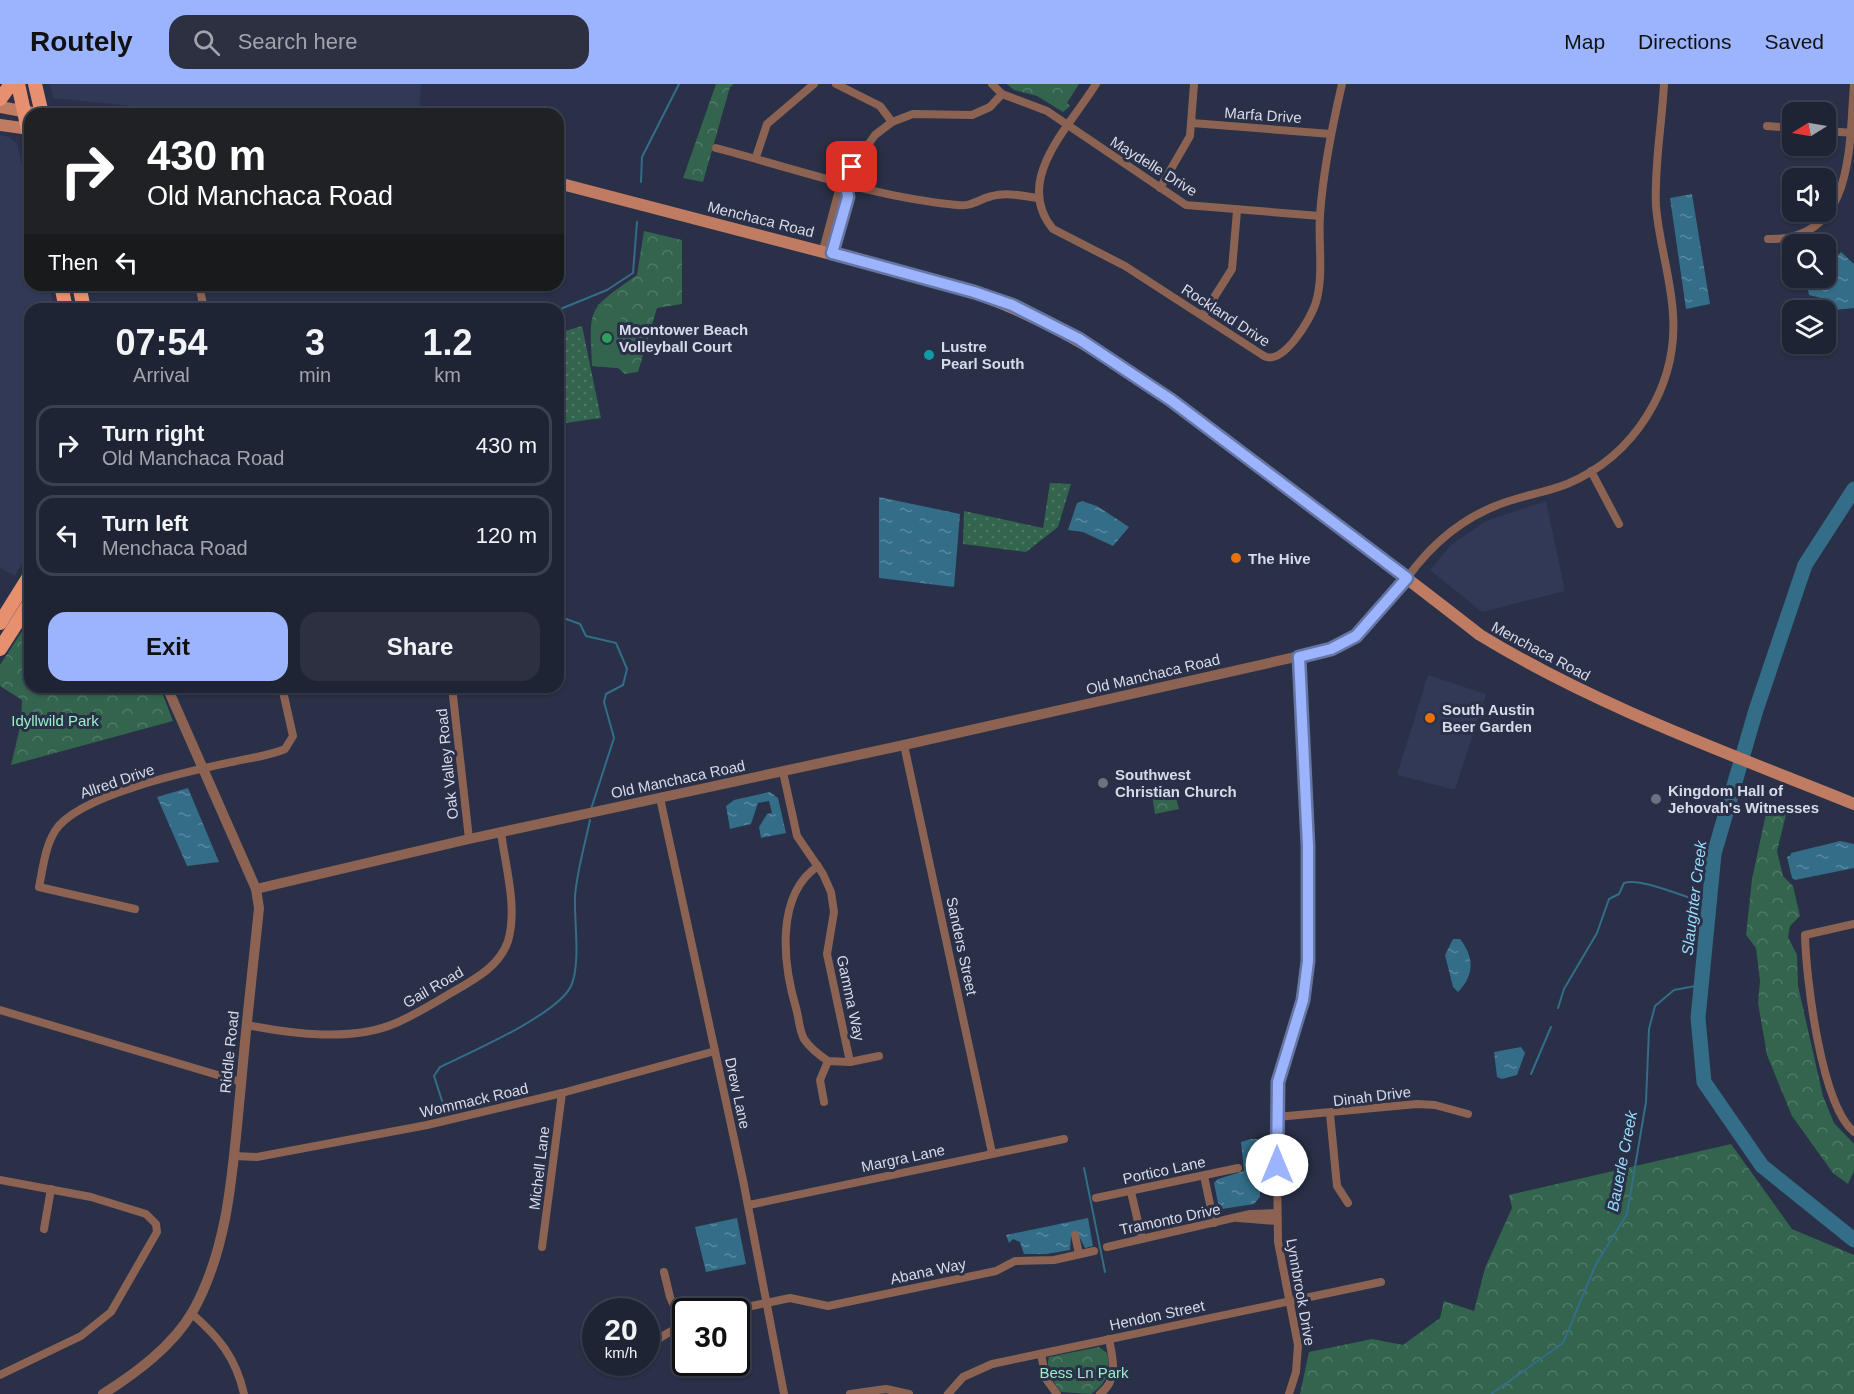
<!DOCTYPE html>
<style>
:root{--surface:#1f2435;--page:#2c3041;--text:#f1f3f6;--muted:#a1a4ad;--line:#3c4150;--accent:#9cb4fd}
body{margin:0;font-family:Helvetica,sans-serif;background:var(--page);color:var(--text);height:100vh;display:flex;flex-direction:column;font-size:22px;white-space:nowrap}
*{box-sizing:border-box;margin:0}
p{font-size:20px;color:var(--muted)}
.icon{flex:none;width:33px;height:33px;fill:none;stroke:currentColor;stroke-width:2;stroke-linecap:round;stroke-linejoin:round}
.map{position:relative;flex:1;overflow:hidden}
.drawer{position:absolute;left:24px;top:219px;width:540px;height:390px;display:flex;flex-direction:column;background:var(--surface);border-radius:18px;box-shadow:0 2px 4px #0004,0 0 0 2px var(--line)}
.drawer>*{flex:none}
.hud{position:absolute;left:24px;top:24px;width:540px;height:183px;border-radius:18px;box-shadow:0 2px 4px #0004,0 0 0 2px var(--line);background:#202124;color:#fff;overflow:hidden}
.needle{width:39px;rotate:259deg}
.controls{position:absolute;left:1782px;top:18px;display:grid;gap:12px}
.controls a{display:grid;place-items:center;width:54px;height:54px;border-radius:12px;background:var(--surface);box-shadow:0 2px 4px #0004,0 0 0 2px var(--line);font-size:30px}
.speed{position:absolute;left:582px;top:1214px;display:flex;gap:12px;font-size:30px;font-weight:700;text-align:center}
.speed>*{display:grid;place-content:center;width:78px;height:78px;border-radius:50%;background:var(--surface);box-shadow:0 2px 4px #0004,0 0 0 2px var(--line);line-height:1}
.speed small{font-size:15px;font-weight:400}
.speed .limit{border:3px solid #111;border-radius:9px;background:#fff;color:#111}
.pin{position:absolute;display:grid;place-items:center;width:51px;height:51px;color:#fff;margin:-26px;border-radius:12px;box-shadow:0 3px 9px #0006}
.me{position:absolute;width:66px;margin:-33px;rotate:0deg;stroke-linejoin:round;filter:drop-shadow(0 0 4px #0008)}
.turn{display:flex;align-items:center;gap:21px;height:126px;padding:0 24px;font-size:27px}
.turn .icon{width:78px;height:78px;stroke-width:2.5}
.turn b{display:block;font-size:42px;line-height:51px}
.then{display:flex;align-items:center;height:57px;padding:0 24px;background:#0003;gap:12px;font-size:22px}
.eta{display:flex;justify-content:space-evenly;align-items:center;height:102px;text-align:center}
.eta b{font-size:36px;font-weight:600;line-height:42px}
.action{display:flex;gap:12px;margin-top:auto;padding:12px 24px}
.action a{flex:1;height:69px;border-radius:18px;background:var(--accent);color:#111;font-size:24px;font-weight:600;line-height:69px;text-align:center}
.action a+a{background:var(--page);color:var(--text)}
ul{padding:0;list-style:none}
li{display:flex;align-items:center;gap:18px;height:81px;margin:0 12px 9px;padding:0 12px;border:3px solid var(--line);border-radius:18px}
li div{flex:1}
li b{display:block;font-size:22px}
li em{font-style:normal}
header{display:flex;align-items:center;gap:36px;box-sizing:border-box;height:84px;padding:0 30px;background:var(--accent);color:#111}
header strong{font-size:28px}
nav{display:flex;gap:33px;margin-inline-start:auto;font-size:21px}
.search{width:420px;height:54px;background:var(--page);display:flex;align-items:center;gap:15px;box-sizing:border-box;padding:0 21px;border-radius:18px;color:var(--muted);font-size:22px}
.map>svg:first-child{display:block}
.built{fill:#313956}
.grass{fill:url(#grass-dots)}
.park{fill:url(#park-crowns)}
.garden{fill:#33644e}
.water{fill:url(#water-ripples)}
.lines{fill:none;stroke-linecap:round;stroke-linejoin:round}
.stream{stroke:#336d88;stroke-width:2}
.river{stroke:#336d88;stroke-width:15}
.minor{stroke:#8c6252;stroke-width:8}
.tertiary{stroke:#8c6252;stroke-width:10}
.secondary{stroke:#bf7c63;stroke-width:12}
.primary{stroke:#e69070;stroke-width:14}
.route-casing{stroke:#6575a4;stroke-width:15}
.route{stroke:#9cb4fd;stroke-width:10}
.leisure-dot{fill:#2e9e5b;stroke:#293047;stroke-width:2}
.culture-dot{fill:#0f9aa8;stroke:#293047;stroke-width:2}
.food-dot{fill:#e8710a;stroke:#293047;stroke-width:2}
.worship-dot{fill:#6b7280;stroke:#293047;stroke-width:2}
.labels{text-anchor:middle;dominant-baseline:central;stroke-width:6;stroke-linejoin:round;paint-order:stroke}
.street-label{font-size:15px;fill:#d6dbea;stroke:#293047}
.poi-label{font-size:15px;font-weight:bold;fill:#d6dbea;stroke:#293047;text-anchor:start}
.park-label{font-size:15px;fill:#99f1c6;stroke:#293047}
.water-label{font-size:16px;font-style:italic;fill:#98dcfe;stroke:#293047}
</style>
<header>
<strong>Routely</strong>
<div class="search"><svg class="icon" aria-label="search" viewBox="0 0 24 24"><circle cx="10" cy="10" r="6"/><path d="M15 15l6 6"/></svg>Search here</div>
<nav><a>Map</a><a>Directions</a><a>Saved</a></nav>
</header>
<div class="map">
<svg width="1854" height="1310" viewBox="0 0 1854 1310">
<defs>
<pattern id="grass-dots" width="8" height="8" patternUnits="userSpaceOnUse" patternTransform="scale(1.5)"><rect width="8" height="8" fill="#33644e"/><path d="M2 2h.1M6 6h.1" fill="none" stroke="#507a68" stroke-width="1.8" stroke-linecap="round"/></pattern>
<pattern id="park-crowns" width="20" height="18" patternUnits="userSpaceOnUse" patternTransform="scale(1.5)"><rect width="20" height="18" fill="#33644e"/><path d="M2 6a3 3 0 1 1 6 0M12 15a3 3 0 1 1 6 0" fill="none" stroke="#507a68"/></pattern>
<pattern id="water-ripples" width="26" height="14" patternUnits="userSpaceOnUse" patternTransform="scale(1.5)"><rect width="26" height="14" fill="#336d88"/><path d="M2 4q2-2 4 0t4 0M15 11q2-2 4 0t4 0" fill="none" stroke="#59889f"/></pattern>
</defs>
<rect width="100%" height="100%" fill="#293047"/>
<g class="built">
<polygon points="50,0 421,0 419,30 211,30 53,14"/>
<polygon points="0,51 9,53 17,59 30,115 30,201 49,201 55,225 30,225 30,465 15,492 0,484"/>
<polygon points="1546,417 1565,507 1482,528 1430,486 1451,461 1486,437"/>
<polygon points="1428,591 1486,610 1455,706 1397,691"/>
</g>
<g class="grass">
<polygon points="582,242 601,334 558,340 558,249"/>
<polygon points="1050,399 1071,400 1058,443 1026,468 963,460 964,427 1043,444"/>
</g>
<g class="park">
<polygon points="716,0 734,0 730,3 703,98 683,94"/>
<polygon points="1007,0 1079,0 1067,19 1070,22 1063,28 1037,12 1014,6"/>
<path d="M644,147L682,156V220L657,224L638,288L625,290L618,284L592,282C589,221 588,226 637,191Z"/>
<polygon points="30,535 30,603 160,603 173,637 11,681 21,639 22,616 0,602 0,581"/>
<polygon points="1174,706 1179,725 1155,730 1152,711"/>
<polygon points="1767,725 1786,731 1777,767 1783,792 1793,802 1800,832 1790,842 1788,853 1797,871 1798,902 1823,1012 1834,1039 1854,1060 1854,1087 1848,1100 1833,1089 1792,1032 1767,971 1758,919 1760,897 1756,864 1746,851 1752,795"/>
<polygon points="1731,1060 1792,1145 1854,1171 1854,1310 1300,1310 1309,1268 1372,1255 1403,1261 1440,1234 1444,1217 1474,1227 1485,1184 1512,1124 1509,1111"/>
<path d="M1099,1263L1107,1269C1111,1287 1107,1299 1091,1310L1061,1308C1053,1297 1045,1287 1049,1273Z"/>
</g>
<polygon class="garden" points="598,220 622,226 618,284 592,282"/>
<g class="water">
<polygon points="1692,110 1710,220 1686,225 1670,114"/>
<polygon points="1841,168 1854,180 1854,224 1835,226 1825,215 1809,211 1807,200 1814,194 1826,194 1826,183"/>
<polygon points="879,413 960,430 954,503 879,494"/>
<polygon points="1082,417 1097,422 1129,443 1113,462 1083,448 1068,446 1077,419"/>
<polygon points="188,704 219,778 187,782 157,713"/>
<polygon points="770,708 778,714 786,749 761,754 759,743 767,730 772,729 769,717 758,719 751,740 730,745 726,722 734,716"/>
<polygon points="1840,757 1854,760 1854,784 1795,796 1792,794 1787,773 1791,771 1791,769"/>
<path d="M1453,855H1460C1474,873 1475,890 1458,908L1453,903L1445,871Z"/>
<polygon points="1521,963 1525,969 1517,991 1502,995 1497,993 1494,968"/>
<polygon points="1251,1055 1258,1055 1260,1059 1260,1113 1254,1120 1222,1125 1218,1119 1214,1099 1218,1095 1244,1087 1241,1058"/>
<polygon points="737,1134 746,1180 706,1188 695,1143"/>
<polygon points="1088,1134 1093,1162 1085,1164 1078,1150 1071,1152 1070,1166 1047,1170 1024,1170 1020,1158 1013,1155 1009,1159 1006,1151"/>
</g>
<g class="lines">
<g class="stream">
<polyline points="641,98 642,73 679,0"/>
<polyline points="558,226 607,206 633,189 637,138"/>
<polyline points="558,532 580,540 586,552 616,559 627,585 623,601 606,610 604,618 614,654 591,725"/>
<path d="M1558,924L1564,905L1597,849L1609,815L1619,810L1624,799C1642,793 1688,815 1709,820"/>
<polyline points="1531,990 1551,943"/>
<path d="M446,1029L434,992L440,983C469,969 557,931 571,902C581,880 574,837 575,812C577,787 585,760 590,736"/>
<polyline points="1084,1084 1105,1188"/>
<polyline points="1491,1310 1563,1259 1596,1180 1627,1130 1646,1018 1649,945 1655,922 1674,906 1701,901"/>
</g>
<polyline class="river" points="1854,405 1805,481 1756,626 1714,770 1698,934 1704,998 1762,1082 1854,1156"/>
<g class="minor">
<polyline points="836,0 880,22 892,38"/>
<polyline points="992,0 1002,10 1047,27 1186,121 1320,132"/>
<path d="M1096,0C1071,41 1012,96 1053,145L1125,182L1264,272C1283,282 1311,235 1316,218C1324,191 1318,160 1320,131C1323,87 1332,43 1342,0"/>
<polyline points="1192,39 1331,50"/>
<polyline points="1767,42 1792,44"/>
<polyline points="1826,47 1854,49"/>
<path d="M716,64C796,85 874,113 957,121C972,123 979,115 992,112C1007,108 1023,112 1038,114"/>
<polyline points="756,73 767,40 814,0"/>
<polyline points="1160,104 1190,52 1194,0"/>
<path d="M1768,155C1854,157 1849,64 1854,0"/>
<polyline points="823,166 838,110 846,102"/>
<polyline points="832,169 848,113 846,102 852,83 875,51 892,38 913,30 972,31 990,23 1002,10"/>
<polyline points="199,201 204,225"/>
<polyline points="1203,231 1232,185 1237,127"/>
<polyline points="1591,387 1619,440"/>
<path d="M1407,494C1433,458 1464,432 1506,418C1526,411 1547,408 1567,400C1634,372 1678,303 1673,230C1671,194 1659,159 1656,122C1654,82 1662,40 1664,0"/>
<polyline points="452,603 469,755"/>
<polyline points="904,661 992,1069"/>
<polyline points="783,688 797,752 823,790 831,808 834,828 827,870 850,978"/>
<polyline points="660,714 743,1096 784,1310"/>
<path d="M818,782C775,811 783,880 796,924C799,934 799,946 804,955C810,964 819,971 828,977L850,978L879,972"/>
<path d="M135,825L39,803C43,784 45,763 55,747C77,711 190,687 232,678C249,674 269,672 285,665L293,652L282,603"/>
<path d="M1854,840L1805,851C1806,894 1821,1021 1854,1048"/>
<polyline points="0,926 241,998"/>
<path d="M247,941C293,950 352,958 396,939C417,930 437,917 456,906C477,894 500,881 508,857C518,824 505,781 501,748"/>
<polyline points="824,1018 820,996 828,977"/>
<polyline points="1330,1030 1337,1102 1348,1119"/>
<polyline points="1277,1033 1417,1020 1435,1021 1468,1030"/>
<polyline points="234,1072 257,1073 427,1041 562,1009 715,967"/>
<polyline points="1204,1092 1214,1139"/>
<polyline points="0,1096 91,1113 146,1130 156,1140 157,1148 111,1228 81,1252 0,1291"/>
<polyline points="1131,1108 1142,1155"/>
<polyline points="1096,1114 1238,1084"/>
<polyline points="749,1121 1064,1055"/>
<polyline points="1238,1134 1277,1137"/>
<polyline points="44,1145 51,1105"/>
<polyline points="1075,1151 1079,1170"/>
<polyline points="542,1163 562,1009"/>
<polyline points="1107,1163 1250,1130 1277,1129"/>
<polyline points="664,1188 670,1213 682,1240"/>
<polyline points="728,1227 790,1214 828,1222 996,1187 1015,1177 1054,1176 1094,1167"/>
<path d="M191,1229C219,1253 236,1274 244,1310"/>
<polyline points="646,1262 685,1239"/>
<polyline points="1041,1270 1046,1295 1057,1310"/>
<polyline points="850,1310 886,1305 909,1310"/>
<polyline points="948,1310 963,1293 992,1280 1381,1198"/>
<path d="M1100,1310C1119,1295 1113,1276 1109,1255"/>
<polyline points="1289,1310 1296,1288 1298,1261 1278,1158 1276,1008 1303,917 1308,877 1308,762 1299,573"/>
</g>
<g class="tertiary">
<polyline points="256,805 469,755 904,661 1331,565 1356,552 1407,494"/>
<path d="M103,1310C136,1289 173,1262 193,1227C231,1159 233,1076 241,1001C246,942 253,883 259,824L256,805L167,603"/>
</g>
<g class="secondary">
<polyline points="0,23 38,30"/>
<polyline points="0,41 30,45"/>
<path d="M558,99L950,201C1068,236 1159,307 1255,380C1330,436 1406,493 1480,551C1596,622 1728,669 1854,720"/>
</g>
<g class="primary">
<polyline points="18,0 30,55"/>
<polyline points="35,0 42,30"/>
<polyline points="0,15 11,0"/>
<polyline points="61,201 66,225"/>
<polyline points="79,201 84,225"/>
<polyline points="0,539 30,491"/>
<polyline points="0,565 30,518"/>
</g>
</g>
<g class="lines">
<g class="route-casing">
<polyline id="route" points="852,83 846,102 848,113 832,169 974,208 1012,221 1079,255 1171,316 1407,494 1356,552 1331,565 1299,573 1308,762 1308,877 1303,916 1278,998 1277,1081"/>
</g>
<use href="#route" class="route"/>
</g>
<circle class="leisure-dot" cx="607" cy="254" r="6"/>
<circle class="culture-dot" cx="929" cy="271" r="6"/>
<g class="food-dot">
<circle cx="1236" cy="474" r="6"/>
<circle cx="1430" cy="634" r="6"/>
</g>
<g class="worship-dot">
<circle cx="1103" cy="699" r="6"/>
<circle cx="1656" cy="715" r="6"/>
</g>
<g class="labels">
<g class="street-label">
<text transform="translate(1263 31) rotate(4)">Marfa Drive</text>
<text transform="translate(1154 82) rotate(32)">Maydelle Drive</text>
<text transform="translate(761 135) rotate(14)">Menchaca Road</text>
<text transform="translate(1226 231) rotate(33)">Rockland Drive</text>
<text transform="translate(1541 567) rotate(28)">Menchaca Road</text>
<text transform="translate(1153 590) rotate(-13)">Old Manchaca Road</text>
<text transform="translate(447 680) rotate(-96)">Oak Valley Road</text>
<text transform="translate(678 695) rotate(-12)">Old Manchaca Road</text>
<text transform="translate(117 697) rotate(-19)">Allred Drive</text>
<text transform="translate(962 862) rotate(78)">Sanders Street</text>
<text transform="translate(433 903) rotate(-30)">Gail Road</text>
<text transform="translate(851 914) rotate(78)">Gamma Way</text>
<text transform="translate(229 968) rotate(-84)">Riddle Road</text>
<text transform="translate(738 1009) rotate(78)">Drew Lane</text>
<text transform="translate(1372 1012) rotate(-7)">Dinah Drive</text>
<text transform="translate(474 1016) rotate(-13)">Wommack Road</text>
<text transform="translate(903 1074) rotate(-12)">Margra Lane</text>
<text transform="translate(539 1084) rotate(-83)">Michell Lane</text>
<text transform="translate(1164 1086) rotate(-12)">Portico Lane</text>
<text transform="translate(1170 1135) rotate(-12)">Tramonto Drive</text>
<text transform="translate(928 1187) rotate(-12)">Abana Way</text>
<text transform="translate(1301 1208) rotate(80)">Lynnbrook Drive</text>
<text transform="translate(1157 1231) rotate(-12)">Hendon Street</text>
</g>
<g class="poi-label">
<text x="619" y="245">Moontower Beach<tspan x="619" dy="17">Volleyball Court</tspan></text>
<text x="941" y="262">Lustre<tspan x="941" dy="17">Pearl South</tspan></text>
<text x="1248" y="474">The Hive</text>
<text x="1442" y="625">South Austin<tspan x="1442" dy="17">Beer Garden</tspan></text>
<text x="1115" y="690">Southwest<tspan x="1115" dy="17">Christian Church</tspan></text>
<text x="1668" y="706">Kingdom Hall of<tspan x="1668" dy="17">Jehovah's Witnesses</tspan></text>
</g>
<g class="park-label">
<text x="55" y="636">Idyllwild Park</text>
<text x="1084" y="1288">Bess Ln Park</text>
</g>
<g class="water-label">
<text transform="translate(1694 814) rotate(-83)">Slaughter Creek</text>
<text transform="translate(1622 1077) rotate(-79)">Bauerle Creek</text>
</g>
</g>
</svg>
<div class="controls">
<a><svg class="needle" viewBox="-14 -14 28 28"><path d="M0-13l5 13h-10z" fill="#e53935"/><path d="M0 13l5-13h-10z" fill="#a1a4ad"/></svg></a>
<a><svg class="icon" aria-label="sound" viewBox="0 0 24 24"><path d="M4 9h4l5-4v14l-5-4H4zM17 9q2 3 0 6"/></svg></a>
<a><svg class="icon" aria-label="search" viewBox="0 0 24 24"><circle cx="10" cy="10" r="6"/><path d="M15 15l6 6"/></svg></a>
<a><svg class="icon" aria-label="layers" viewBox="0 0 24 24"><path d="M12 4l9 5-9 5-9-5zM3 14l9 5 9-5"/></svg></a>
</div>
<div class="speed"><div>20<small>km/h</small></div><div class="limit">30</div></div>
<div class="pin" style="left:852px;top:83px;background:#d93025"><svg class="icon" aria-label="arrive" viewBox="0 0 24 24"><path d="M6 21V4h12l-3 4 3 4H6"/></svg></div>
<svg class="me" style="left:1277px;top:1081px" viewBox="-20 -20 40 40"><circle r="19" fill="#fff"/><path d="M0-13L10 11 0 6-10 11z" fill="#9cb4fd"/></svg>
<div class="hud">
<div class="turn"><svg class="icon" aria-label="right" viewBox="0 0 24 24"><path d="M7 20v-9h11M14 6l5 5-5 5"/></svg><div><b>430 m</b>Old Manchaca Road</div></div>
<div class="then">Then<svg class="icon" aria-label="left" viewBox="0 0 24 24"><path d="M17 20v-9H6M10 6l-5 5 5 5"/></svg></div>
</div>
<section class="drawer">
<div class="eta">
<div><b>07:54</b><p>Arrival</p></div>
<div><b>3</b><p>min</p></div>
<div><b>1.2</b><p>km</p></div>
</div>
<ul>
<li><svg class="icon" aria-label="right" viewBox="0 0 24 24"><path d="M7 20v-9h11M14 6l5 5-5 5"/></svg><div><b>Turn right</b><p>Old Manchaca Road</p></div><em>430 m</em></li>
<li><svg class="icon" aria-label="left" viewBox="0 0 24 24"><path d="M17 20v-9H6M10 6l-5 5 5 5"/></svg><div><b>Turn left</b><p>Menchaca Road</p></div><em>120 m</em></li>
</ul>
<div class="action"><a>Exit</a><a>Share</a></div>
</section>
</div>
